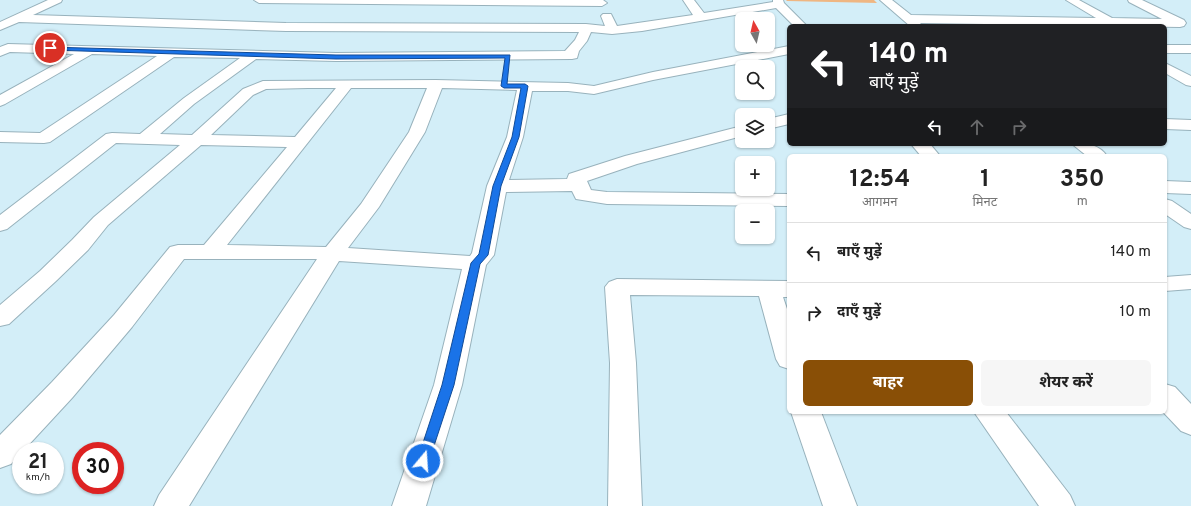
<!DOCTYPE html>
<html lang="hi">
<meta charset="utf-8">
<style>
:root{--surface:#fff;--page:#f6f6f6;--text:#222;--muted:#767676;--line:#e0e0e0;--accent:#894f06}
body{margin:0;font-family:Overpass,"Noto Sans Devanagari",sans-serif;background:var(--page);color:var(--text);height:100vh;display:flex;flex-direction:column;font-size:15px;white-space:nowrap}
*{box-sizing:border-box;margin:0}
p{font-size:13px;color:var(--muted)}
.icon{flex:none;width:22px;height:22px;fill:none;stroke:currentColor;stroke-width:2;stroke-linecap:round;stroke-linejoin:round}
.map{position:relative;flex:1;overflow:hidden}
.panel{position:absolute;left:787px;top:154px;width:380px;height:260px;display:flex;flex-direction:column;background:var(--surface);border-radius:6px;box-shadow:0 1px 3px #0004}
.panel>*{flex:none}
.hud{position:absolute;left:787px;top:24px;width:380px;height:122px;border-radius:6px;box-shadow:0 1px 3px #0004;background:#202124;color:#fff;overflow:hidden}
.needle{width:26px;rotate:352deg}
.controls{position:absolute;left:735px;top:12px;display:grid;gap:8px}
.controls a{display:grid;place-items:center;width:40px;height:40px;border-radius:6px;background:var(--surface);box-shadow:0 1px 3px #0004;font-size:20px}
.speed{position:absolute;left:12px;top:442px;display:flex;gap:8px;font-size:20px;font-weight:700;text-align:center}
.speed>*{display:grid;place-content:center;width:52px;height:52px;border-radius:50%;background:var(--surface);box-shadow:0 1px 3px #0004;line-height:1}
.speed small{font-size:10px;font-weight:400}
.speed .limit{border:6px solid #d22;background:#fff;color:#111}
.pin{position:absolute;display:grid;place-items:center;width:34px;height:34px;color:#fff;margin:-17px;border:2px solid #fff;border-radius:50%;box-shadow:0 1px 4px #0007}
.me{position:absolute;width:44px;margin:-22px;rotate:18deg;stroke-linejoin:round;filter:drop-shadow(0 0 3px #0008)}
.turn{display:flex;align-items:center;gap:14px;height:84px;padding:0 16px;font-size:18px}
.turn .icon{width:52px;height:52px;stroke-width:2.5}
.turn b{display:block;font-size:28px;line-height:34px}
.lanes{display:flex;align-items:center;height:38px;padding:0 16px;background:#0003;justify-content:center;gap:20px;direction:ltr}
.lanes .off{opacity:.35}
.eta{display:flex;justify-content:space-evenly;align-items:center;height:68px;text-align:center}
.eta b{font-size:24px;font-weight:700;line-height:28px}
.cta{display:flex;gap:8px;margin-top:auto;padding:8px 16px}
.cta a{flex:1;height:46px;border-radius:6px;background:var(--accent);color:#fff;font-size:16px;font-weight:700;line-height:46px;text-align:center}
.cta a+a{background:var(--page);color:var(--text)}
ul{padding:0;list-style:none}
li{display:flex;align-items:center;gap:12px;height:60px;padding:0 16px;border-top:1px solid var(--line)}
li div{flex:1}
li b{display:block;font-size:15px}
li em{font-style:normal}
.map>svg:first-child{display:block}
.green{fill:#efb682}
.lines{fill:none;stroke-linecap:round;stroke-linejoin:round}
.street-casing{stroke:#98b2bc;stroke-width:2}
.street{fill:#fff;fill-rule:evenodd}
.route{fill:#1a73e8;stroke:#114b97}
</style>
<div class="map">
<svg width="1191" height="506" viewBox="0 0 1191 506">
<rect width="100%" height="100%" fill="#d3eef8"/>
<polygon class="green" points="786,0 874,0 877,3 787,1"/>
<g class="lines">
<g class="street-casing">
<g id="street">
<path d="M48,0H62L61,2L33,15L286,23L586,24L605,26L601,16L603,14H611L617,26L693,15L683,0H694L704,13L773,2V0H783L784,3L807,26H794L776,8L642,31L612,34L591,32L587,41L579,51L577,58L572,59L336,61L256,59L194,104L160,134L192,135L243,89L263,81L436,80L568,83L594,86L653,72L789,46V54L653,80L594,94L568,91H532L523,137L509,180L567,179L569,174L625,156L742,126V136L637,164L587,181L591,190L607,192L789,194V206L607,204L576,199L572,191L506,192L494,255L486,265L462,385L426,506H392L434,385L462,269L339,261L189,506H154L159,495L317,259H184L132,327L72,398L23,451H21V453L11,464L0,468V435L52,382L114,315L170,247L178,245H204L287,147L201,145L108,225L88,250L56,281L9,324L0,326V305L40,271L72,240L94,217L180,145L116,143L7,229L0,231V215L106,134L112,133L140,134L184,98L240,58L174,57L50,142L44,143L0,142V132L40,133L157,56L92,54L5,104L0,106V95L74,54L10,52L0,56V47L8,44L336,53L565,51L575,40L579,32L286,31L19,22L0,30V22ZM308,88H336L295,137L211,135L253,95L266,89ZM351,88H427L409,132L361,204L326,247L227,245ZM442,88L517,90L507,137L487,186L472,253L470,256L348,248L379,207L425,132Z"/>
<polygon points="254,0 603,0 607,3 602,6 259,3"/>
<polygon points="880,0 892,0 911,15 1096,18 1066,0 1079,0 1112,18 1162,19 1129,2 1128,0 1142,0 1184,20 1186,23 1184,26 1180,27 920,23 923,26 910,26"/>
<rect x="1165" y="45" width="26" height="8"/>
<polygon points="1165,63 1191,76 1191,86 1186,85 1165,73"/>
<polygon points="789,114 789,124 768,129 768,119"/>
<polygon points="1165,119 1191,120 1191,130 1165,129"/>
<polygon points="911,144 930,144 940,156 921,156"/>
<path d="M1072,144C1086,144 1098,143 1107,156H1087Z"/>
<polygon points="1165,181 1191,182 1191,194 1165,193"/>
<polygon points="1165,199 1172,201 1191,214 1191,229 1184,227 1165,214"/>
<polygon points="1191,275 1191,289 1165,291 1165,277"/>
<polygon points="617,279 789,281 789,297 783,297 789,315 789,369 780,366 776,359 759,296 630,295 636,363 642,506 608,506 610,363 605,287 609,282"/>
<polygon points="1165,384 1175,387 1191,404 1191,435 1181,431 1163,412 1165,412"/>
<polygon points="791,412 821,412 857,506 823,506"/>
<polygon points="974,412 1006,412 1070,495 1075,506 1039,506"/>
</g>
</g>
<use href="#street" class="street"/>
</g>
<polygon class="route" points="48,47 336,55 510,55 507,84 525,84 528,86 519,137 501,186 488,255 480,264 454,385 428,464 423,466 419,464 417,461 442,385 471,263 479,254 493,186 512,137 521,88 504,88 501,86 505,58 336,59 50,50 48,50"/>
</svg>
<div class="controls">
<a><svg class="needle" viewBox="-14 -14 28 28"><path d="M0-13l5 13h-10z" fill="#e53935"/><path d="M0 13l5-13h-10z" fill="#767676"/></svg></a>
<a><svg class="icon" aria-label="search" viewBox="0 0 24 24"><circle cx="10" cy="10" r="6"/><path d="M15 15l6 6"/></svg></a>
<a><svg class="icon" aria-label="layers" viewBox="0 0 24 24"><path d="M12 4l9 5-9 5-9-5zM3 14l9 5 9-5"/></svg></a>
<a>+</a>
<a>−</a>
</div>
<div class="speed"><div>21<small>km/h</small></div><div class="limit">30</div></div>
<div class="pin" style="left:50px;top:48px;background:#d93025"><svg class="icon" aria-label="arrive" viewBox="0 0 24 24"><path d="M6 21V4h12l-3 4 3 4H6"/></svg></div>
<svg class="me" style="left:423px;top:461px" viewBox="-20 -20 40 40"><circle r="17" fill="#1a73e8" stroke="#fff" stroke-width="3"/><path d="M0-11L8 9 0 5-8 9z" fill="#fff"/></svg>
<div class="hud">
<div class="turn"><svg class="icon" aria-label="left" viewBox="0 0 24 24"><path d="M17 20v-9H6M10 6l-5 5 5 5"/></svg><div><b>140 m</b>बाएँ मुड़ें</div></div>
<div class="lanes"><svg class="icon" aria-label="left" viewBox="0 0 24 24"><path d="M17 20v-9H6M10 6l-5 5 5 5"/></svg><svg class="icon off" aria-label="ahead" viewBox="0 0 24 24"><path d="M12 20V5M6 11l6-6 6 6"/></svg><svg class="icon off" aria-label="right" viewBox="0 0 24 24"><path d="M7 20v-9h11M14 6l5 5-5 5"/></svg></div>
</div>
<section class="panel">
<div class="eta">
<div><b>12:54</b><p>आगमन</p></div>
<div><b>1</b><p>मिनट</p></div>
<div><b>350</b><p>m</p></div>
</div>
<ul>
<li><svg class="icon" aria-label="left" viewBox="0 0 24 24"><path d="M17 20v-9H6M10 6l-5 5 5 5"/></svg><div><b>बाएँ मुड़ें</b></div><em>140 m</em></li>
<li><svg class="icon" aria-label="right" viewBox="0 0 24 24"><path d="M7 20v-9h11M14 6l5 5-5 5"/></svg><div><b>दाएँ मुड़ें</b></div><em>10 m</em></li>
</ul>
<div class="cta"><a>बाहर</a><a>शेयर करें</a></div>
</section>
</div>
